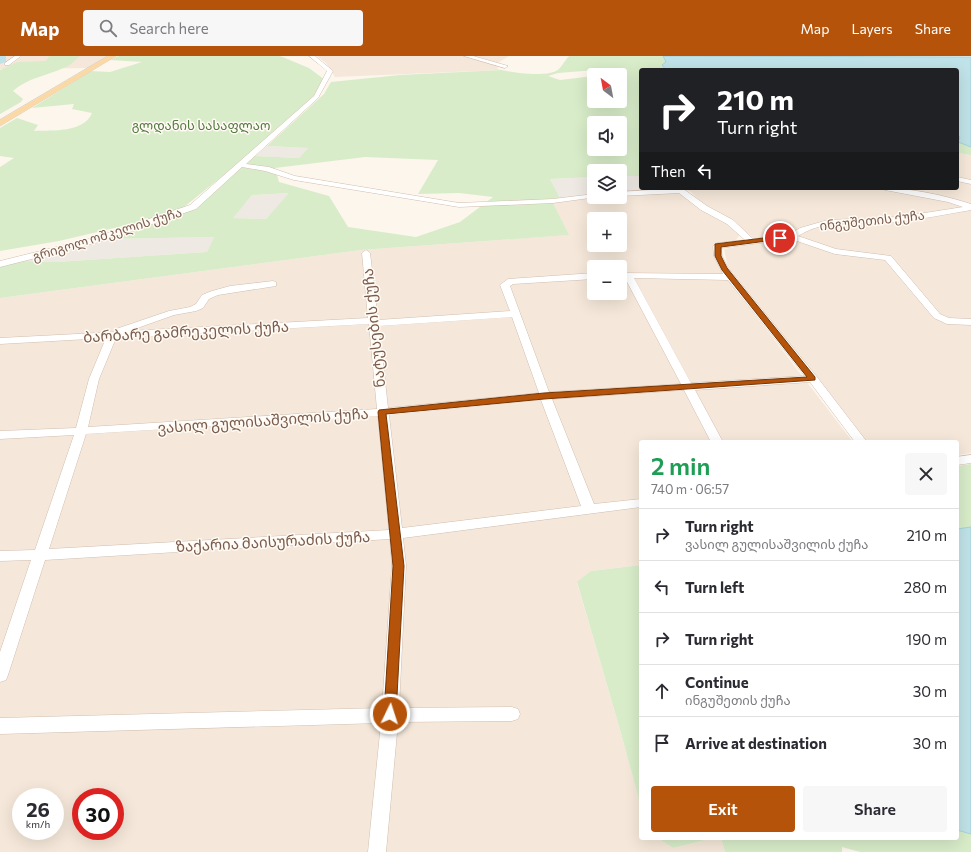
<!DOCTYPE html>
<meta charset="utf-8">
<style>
:root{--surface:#fff;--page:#f7f7f7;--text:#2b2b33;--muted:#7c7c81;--line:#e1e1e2;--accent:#b45309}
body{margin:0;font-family:Commissioner,"Noto Sans Georgian",sans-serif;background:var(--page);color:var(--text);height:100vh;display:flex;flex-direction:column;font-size:15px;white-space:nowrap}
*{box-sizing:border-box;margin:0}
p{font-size:13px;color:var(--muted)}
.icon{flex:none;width:22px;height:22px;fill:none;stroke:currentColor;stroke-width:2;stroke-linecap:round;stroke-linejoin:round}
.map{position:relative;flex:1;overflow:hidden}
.details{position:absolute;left:639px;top:384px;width:320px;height:400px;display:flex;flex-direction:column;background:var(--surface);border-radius:4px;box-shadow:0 4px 16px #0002}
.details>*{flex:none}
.hud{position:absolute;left:639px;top:12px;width:320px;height:122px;border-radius:4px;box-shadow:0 4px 16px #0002;background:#202124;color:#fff;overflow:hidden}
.needle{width:26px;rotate:328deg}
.fabs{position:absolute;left:587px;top:12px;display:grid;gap:8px}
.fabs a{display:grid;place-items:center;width:40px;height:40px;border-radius:4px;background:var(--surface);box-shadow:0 4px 16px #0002;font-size:20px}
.speed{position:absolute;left:12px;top:732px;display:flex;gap:8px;font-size:20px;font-weight:700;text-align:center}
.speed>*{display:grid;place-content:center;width:52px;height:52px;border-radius:50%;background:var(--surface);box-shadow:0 4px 16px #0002;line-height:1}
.speed small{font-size:10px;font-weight:400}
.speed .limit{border:6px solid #d22;background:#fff;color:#111}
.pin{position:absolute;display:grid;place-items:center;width:34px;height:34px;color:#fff;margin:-17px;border:2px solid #fff;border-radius:50%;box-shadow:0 1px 4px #0007}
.me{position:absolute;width:44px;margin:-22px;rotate:4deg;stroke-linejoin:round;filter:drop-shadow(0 0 3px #0008)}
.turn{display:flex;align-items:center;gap:14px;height:84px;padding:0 12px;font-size:18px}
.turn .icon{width:52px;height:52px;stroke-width:2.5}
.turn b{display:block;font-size:28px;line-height:34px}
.then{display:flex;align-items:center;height:38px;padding:0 12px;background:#0003;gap:8px;font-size:15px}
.round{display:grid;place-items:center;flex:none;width:42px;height:42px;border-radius:4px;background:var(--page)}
.summary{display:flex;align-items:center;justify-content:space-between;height:68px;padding:0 12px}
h1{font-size:24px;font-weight:600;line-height:30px;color:#1e9e55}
.cta{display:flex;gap:8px;margin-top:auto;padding:8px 12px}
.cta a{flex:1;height:46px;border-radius:4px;background:var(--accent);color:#fff;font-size:16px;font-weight:600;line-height:46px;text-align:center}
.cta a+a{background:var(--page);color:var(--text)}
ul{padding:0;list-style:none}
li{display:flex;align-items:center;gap:12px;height:52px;padding:0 12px;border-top:1px solid var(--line)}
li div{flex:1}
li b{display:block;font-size:15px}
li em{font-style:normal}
header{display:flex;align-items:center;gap:24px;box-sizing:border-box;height:56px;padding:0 20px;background:var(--accent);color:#fff}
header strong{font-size:19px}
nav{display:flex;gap:22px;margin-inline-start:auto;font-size:14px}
.search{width:280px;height:36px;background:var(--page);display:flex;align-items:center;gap:10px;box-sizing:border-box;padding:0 14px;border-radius:4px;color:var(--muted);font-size:15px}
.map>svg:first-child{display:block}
.residential{fill:#f5e8da;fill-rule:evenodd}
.industrial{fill:#efe9e4}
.green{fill:#d8ecc9;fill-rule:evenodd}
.water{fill:#bfe3e8;stroke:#a5d3da}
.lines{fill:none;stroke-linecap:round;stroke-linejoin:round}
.river{fill:#bfe3e8;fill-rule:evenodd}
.minor-casing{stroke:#d1beb0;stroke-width:1}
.major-casing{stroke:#dad1cd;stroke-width:1}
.minor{fill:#fff;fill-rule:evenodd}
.major{fill:#fbd9a5;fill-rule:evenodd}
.route{fill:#b45309;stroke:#753606}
.labels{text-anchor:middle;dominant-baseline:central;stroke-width:3;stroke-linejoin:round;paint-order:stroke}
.far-park-label{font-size:13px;fill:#537a41;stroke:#fffaf3}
.far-street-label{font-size:13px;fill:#7a5c4d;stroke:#fffaf3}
.street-label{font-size:15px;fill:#7a5c4d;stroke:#fffaf3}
</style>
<header>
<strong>Map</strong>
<div class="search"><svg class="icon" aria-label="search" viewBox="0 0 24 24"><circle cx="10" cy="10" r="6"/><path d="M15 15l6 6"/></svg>Search here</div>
<nav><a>Map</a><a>Layers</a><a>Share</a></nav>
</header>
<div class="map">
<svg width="971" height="796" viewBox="0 0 971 796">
<rect width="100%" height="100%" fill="#fdf6ec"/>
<g class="residential">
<polygon points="0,0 112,0 93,12 0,13"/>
<polygon points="317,0 509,0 496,8 498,13 502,14 335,21 326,7"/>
<polygon points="957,97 971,99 971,397 957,399 957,386 866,386 728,212 724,193 759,187 738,169 705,150 691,136 682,132 957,132"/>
<path d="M682,137L741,177L736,184L712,190L719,212L853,386H641V443L387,476L0,498V242L361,194L568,179L553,147L597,141H620V139ZM594,163H620V189H594ZM594,211H620V237H594Z"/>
<polygon points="641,451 641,509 591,515 577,527 619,670 641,751 641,782 658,782 673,792 714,782 721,782 725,796 383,796 401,482"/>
<path d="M387,483L393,484L394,510L372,796H0V505ZM21,741H55V775H21ZM81,741H115V775H81Z"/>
</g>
<g class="industrial">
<polygon points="267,90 308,92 299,102 255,100"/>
<polygon points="620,120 641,120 641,132 670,132 674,134 620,137"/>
<polygon points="594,121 594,139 560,142 550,123"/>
<polygon points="290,137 266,163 232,162 252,139"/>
<polygon points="214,181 207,196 57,206 22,205 108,183"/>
</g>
<g class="green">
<path d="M49,0H80C76,3 72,8 68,10C50,19 29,21 13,35L23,43L21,46L0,58V14L17,6L46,5Z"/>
<path d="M118,0H280L309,12L325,24L315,39L246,101L184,151L169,158L131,168L59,185L0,195V111L14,102L0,100V72L17,62L38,69L34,75C52,74 84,77 92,57L72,53L74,48L32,52L91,15L110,16L142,6L110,4Z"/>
<path d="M569,0H663L666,4V7L662,9L666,14H641V120H620V115H594V121L550,123L560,142L548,143L553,147L569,179L361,194L0,242V210L22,205L57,206L207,196L214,181L107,183L110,181L189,155L255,100L299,102L308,92L267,90L324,38L331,26L400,19L502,14C514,17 549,22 559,13C563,9 565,4 569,0ZM596,14L607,18L605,19H620V45H594V20L560,24L548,20L558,17ZM594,67H620V93H594ZM365,101L438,104L418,138L459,137L493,141L460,166L416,181L348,171L329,140L279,126L275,112ZM289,137L266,163L233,162L252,139Z"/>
<polygon points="957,79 960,81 958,86 971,91 971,99 957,97"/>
<polygon points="971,408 971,471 957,473 957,410"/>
<polygon points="641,509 641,751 619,670 577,526 591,515"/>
<polygon points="957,774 971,778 971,796 860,796 842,791 842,796 725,796 721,782 957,782"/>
<polygon points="658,782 714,782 673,792"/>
</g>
<g class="water">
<polygon points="663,0 971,1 971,91 958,86 960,81 957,79 957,14 666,14 662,9 666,6"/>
<polygon points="971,471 971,778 957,774 957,473"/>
</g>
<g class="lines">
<polygon class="river" points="0,0 6,0 6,6 0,8"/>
<g class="minor-casing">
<g id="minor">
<polygon points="15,0 21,0 9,9 5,9 5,7"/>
<polygon points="309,0 315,0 333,15 318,42 246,108 269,111 295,120 459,147 553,143 594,138 594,141 597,141 553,147 459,151 294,124 265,115 242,111 196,153 99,186 0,211 0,205 93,182 190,149 314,40 327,15"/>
<polygon points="464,0 473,0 508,10 505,12"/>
<polygon points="957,121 971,124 971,128 957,125"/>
<path d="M682,132L707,150L733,164L753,183L790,178L800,172L828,164L899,161L963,151L948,146L885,134L881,132C911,132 943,139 971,148V154C947,158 922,163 898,166C865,169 827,161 798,180L836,193L891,200L940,258L949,262L971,263V269L947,268L934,262L885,204L835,198L791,183L721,192L722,200L728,212L817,321L867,386H855L810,326L695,334L723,386H711L684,334L552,343L594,448L641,443V451L403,482L406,509L399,652L512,651L518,653L520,658L518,663L512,665L398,666L386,796H368L381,667L0,678V662L382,652L392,509L390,483L45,504L8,619L6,624L0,626V596L31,504L0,505V495L35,494L74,379L0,383V375L76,372L89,323L106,282L0,288V282L116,276V273L169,255L190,251L196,248L202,239L212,235L230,230L273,225L276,226V230L218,239L209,243L203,252L196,255L174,259L129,275L368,262L362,197L366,194L370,197L378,264L510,255L500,229L508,223L594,217V223L513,228L510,230L549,336L681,328L625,222L620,221V217L723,218L714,200L713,190L717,187L745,184L727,168L701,154L679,137L620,140V136ZM634,222L728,224L805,320L691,327ZM512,261L539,337L388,352L379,270ZM369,268L377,353L88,371L99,323L116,282ZM541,344L581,450L402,472L389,359ZM378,360L389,474L49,493L86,378Z"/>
<polygon points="971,399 971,407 957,409 957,401"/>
</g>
</g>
<g class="major-casing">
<polygon id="major" points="108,0 116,0 0,70 0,64"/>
</g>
<use href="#minor" class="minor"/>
<use href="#major" class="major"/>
</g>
<polygon class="route" points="780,180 782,180 782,183 721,191 721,200 727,212 815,321 815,324 544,343 386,358 404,510 396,658 394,662 390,664 386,662 384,658 393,510 378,356 379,354 544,337 807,321 722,214 715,200 715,188"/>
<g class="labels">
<g class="far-park-label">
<text x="201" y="69">გლდანის სასაფლაო</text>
</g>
<g class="far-street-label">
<text transform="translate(872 164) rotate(-6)">ინგუშეთის ქუჩა</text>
<text transform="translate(107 178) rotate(-17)">გრიგოლ ოშკელის ქუჩა</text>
</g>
<g class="street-label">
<text transform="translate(373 272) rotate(-96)">ნატუსების ქუჩა</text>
<text transform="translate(186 275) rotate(-3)">ბარბარე გამრეკელის ქუჩა</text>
<text transform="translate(263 364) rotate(-4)">ვასილ გულისაშვილის ქუჩა</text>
<text transform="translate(273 485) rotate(-3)">ზაქარია მაისურაძის ქუჩა</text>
</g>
</g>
</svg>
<div class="fabs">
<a><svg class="needle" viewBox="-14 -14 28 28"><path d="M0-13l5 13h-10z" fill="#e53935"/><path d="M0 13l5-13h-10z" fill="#7c7c81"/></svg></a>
<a><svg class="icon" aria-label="sound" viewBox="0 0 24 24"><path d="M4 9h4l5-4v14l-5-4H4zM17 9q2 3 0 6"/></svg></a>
<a><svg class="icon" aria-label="layers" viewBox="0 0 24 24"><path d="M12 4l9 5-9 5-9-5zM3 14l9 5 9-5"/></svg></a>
<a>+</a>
<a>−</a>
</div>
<div class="speed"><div>26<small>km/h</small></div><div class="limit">30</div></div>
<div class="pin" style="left:780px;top:182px;background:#d93025"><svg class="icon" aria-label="arrive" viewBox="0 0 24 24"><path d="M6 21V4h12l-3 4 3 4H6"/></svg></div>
<svg class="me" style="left:390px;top:658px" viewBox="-20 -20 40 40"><circle r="17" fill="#b45309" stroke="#fff" stroke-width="3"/><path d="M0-11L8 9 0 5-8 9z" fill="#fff"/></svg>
<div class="hud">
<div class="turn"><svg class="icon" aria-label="right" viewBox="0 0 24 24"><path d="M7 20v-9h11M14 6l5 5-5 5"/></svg><div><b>210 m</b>Turn right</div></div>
<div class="then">Then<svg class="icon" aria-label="left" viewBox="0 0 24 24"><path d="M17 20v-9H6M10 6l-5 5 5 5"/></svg></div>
</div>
<section class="details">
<div class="summary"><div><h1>2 min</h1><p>740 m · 06:57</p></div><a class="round"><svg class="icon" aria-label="close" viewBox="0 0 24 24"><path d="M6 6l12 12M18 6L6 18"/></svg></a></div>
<ul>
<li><svg class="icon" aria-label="right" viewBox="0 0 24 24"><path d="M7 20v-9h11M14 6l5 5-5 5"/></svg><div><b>Turn right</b><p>ვასილ გულისაშვილის ქუჩა</p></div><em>210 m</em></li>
<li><svg class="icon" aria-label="left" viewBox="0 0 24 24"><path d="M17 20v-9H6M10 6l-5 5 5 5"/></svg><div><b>Turn left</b></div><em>280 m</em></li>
<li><svg class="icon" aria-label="right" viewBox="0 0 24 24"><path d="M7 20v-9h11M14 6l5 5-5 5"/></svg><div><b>Turn right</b></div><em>190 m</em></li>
<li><svg class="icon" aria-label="ahead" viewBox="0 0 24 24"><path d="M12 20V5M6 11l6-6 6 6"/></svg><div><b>Continue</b><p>ინგუშეთის ქუჩა</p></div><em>30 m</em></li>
<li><svg class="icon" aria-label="arrive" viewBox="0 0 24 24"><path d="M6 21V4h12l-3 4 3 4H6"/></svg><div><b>Arrive at destination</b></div><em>30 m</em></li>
</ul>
<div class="cta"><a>Exit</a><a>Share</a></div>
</section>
</div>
